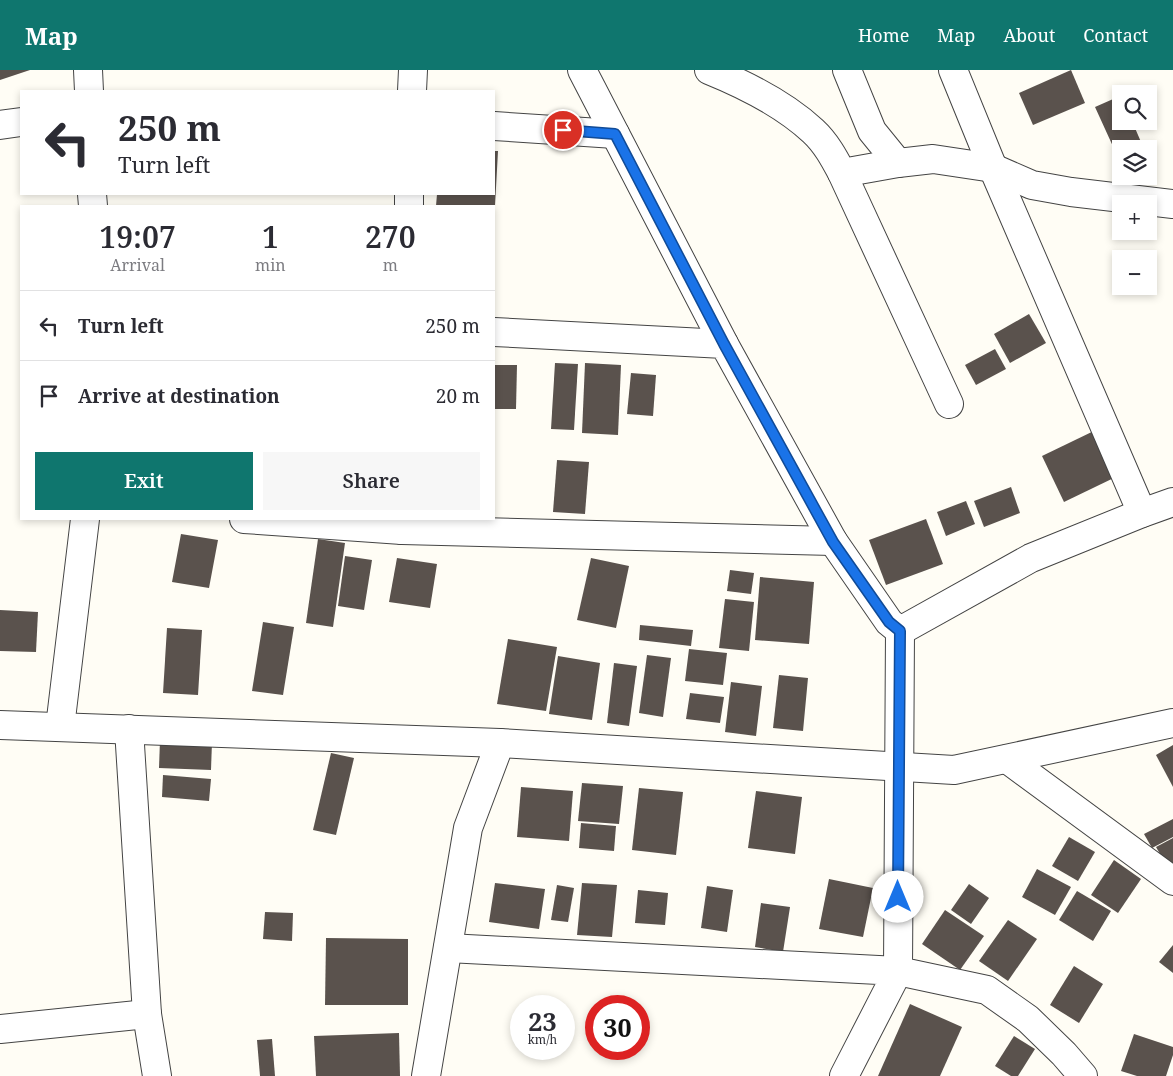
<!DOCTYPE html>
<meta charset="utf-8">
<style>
:root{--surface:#fff;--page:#f7f7f7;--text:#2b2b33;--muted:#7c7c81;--line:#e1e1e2;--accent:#0f766e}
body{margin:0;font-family:"Noto Serif",serif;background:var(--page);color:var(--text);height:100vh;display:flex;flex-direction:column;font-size:19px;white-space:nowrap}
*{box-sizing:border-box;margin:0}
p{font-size:16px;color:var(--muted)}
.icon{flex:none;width:28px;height:28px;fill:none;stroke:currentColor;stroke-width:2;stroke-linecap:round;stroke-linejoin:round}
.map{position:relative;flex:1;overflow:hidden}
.sheet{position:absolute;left:20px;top:135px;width:475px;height:315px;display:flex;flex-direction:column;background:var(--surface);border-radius:0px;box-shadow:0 2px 8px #0003}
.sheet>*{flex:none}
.top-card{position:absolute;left:20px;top:20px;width:475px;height:105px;border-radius:0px;box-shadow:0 2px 8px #0003;background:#fff;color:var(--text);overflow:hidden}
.fabs{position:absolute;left:1112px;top:15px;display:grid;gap:10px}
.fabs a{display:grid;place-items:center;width:45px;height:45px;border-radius:0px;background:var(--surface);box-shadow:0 2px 8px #0003;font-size:25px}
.speed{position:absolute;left:510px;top:925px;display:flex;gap:10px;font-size:25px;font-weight:700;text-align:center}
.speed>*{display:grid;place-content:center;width:65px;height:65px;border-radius:50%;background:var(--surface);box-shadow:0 2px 8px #0003;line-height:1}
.speed small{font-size:12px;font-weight:400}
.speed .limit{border:8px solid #d22;background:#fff;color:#111}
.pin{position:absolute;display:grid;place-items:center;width:42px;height:42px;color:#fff;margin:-21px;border:2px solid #fff;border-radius:50%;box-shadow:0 1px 5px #0007}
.me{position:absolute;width:55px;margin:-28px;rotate:0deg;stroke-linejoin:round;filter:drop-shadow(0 0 4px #0008)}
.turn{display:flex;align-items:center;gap:18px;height:105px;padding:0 15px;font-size:22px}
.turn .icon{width:65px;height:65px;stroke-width:2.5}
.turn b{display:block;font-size:35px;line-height:42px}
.eta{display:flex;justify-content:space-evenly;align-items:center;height:85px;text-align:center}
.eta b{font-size:30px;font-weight:600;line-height:35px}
.primary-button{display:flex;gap:10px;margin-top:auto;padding:10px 15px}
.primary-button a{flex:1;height:58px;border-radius:0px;background:var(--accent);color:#fff;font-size:20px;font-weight:600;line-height:58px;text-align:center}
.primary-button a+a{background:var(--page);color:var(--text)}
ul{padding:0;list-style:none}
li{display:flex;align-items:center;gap:15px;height:70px;padding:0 15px;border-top:1px solid var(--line)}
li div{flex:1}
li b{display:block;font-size:19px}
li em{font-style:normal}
header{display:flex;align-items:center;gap:30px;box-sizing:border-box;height:70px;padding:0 25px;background:var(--accent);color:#fff}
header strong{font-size:24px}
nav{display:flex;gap:28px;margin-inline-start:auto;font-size:18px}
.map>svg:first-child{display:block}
.building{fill:#5a524d}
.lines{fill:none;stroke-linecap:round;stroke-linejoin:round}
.minor-casing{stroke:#444;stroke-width:30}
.minor{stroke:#fff;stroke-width:28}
.route-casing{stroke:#114b97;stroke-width:12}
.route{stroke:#1a73e8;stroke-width:9}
</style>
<header>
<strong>Map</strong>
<nav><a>Home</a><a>Map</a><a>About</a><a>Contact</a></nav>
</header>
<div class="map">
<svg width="1173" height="1006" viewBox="0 0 1173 1006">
<rect width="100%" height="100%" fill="#fffdf5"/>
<g class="building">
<polygon points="0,0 30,0 0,10"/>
<polygon points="1071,0 1085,33 1033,55 1019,23"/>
<polygon points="1120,26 1121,29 1121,51 1132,51 1144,79 1121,79 1121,94 1095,37"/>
<polygon points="494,81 498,81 495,136 436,136 437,124 494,124"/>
<polygon points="1029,244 1046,273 1010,293 994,264"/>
<polygon points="995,279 1006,299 976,315 965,295"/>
<polygon points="555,293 578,294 574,360 551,359"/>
<polygon points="585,293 621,295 618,365 582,363"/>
<polygon points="494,295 517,295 516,339 494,339"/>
<polygon points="631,303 656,305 653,346 627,344"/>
<polygon points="1100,358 1122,404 1064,432 1042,386"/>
<polygon points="557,390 589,392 585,444 553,442"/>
<polygon points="1011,417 1020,443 984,457 974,431"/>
<polygon points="966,431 975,454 946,466 937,442"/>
<polygon points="926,449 943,494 886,515 869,470"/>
<polygon points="181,464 218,470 209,518 172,512"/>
<polygon points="318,469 345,473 333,557 306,553"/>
<polygon points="345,486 372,490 364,540 338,536"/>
<polygon points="397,488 437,494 430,538 389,532"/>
<polygon points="591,488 629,496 616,558 577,550"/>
<polygon points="730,500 754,503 751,524 727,521"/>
<polygon points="760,507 814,512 809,574 755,570"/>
<polygon points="725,529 754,532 749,581 719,578"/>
<polygon points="0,540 38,542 36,582 0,581"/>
<polygon points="263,552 294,557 283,625 252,621"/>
<polygon points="640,555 693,560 691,576 639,570"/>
<polygon points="167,558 202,560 198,625 163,623"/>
<polygon points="508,569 557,577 546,641 497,634"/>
<polygon points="689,579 727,583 723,615 685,611"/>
<polygon points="647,585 671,588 663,647 639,643"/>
<polygon points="558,586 600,593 592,650 549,644"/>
<polygon points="614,593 637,596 629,656 607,653"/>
<polygon points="779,605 808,608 803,661 773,658"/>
<polygon points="731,612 762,616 756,666 725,662"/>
<polygon points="690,623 724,627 720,653 686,649"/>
<polygon points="160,670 212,672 211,700 159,698"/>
<polygon points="1173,675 1173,717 1156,685"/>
<polygon points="331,683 354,688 336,765 313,760"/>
<polygon points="163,705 211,709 209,731 162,727"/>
<polygon points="582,713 623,716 619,754 578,751"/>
<polygon points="521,717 573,721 569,771 517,767"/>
<polygon points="639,718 683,722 676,785 632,780"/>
<polygon points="756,721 802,727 795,784 748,778"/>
<polygon points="1173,749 1173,767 1152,778 1144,764"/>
<polygon points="581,753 616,756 614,781 579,778"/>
<polygon points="1069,767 1095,782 1078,811 1052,796"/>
<polygon points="1173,768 1173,795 1168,798 1156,777"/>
<polygon points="1114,790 1141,809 1118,843 1091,825"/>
<polygon points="1037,799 1071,817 1055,845 1022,827"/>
<polygon points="829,809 873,818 863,867 819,859"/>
<polygon points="495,813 545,819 539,859 489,852"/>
<polygon points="582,813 617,815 612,867 577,865"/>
<polygon points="969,814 989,828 971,854 951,840"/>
<polygon points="557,815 574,818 568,852 551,850"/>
<polygon points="707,816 733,820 727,862 701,858"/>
<polygon points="638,820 668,823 665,855 635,853"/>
<polygon points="1077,821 1111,841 1093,871 1059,850"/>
<polygon points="761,833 790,837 783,882 755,877"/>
<polygon points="945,840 984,866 960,900 922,874"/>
<polygon points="265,842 293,843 292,871 263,869"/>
<polygon points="1008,850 1037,869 1008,911 979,891"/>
<polygon points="326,868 408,869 408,935 325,935"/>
<polygon points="1173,875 1173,903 1159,892"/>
<polygon points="1074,896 1103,914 1079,953 1050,935"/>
<polygon points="910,934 962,957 940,1006 878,1006"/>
<polygon points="399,963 400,1006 316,1006 314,966"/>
<polygon points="1134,964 1173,977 1173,985 1166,1006 1137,1006 1121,1001"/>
<polygon points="1014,966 1035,979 1018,1006 1011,1006 995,996"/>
<polygon points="272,969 275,1006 260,1006 257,970"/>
</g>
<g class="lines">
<g class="minor-casing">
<g id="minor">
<polyline points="88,0 89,21"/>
<polyline points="582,0 724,274"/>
<path d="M709,0C746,15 784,34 813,61C826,73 834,88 842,103L898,93L933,89L993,98L1032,115L1071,122L1173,134"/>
<polyline points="847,0 872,61 898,93"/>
<polyline points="953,0 993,98 1142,443"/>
<polyline points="412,21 413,0"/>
<polyline points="0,55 21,52"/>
<polyline points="494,56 615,64"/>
<polyline points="842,103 949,334"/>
<polyline points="92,124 93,136"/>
<polyline points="409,136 409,124"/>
<polyline points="494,262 724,274 833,471 889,552 900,561 1031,488 1142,443 1173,432"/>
<polyline points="244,449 402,460"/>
<polyline points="402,449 402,460 833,471"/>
<polyline points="900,561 898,901 987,920 1028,949 1064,984 1083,1006"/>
<polyline points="0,655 500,673 954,700 1173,653"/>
<polyline points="60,657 85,449"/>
<polyline points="129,659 147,944 157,1006"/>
<polyline points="1007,689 1173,811"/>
<polyline points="448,878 898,901 844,1006"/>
<polyline points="0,959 147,944"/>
<polyline points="426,1006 468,758 500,673"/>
</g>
</g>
<use href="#minor" class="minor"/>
</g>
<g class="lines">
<g class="route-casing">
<polyline id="route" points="563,60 615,64 724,274 833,472 889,552 900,561 898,827"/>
</g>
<use href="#route" class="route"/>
</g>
</svg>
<div class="fabs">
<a><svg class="icon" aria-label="search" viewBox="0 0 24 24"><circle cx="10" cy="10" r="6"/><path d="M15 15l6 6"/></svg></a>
<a><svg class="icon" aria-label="layers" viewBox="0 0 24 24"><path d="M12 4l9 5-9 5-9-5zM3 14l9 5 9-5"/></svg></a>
<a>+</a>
<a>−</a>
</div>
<div class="speed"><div>23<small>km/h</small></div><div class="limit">30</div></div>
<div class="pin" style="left:563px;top:60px;background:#d93025"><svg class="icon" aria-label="arrive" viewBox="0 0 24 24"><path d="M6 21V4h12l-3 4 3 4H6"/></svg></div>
<svg class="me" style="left:898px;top:827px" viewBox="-20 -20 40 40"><circle r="19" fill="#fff"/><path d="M0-13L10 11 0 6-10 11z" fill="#1a73e8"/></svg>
<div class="top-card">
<div class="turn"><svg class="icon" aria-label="left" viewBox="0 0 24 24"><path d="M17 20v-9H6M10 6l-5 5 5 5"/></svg><div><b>250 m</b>Turn left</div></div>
</div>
<section class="sheet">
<div class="eta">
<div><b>19:07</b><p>Arrival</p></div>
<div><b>1</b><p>min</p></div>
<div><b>270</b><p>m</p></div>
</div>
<ul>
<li><svg class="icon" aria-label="left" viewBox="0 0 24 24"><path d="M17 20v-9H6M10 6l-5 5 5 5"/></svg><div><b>Turn left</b></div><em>250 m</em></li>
<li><svg class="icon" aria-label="arrive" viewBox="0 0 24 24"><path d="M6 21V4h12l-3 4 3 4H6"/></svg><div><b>Arrive at destination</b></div><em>20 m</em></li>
</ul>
<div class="primary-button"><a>Exit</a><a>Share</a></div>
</section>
</div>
